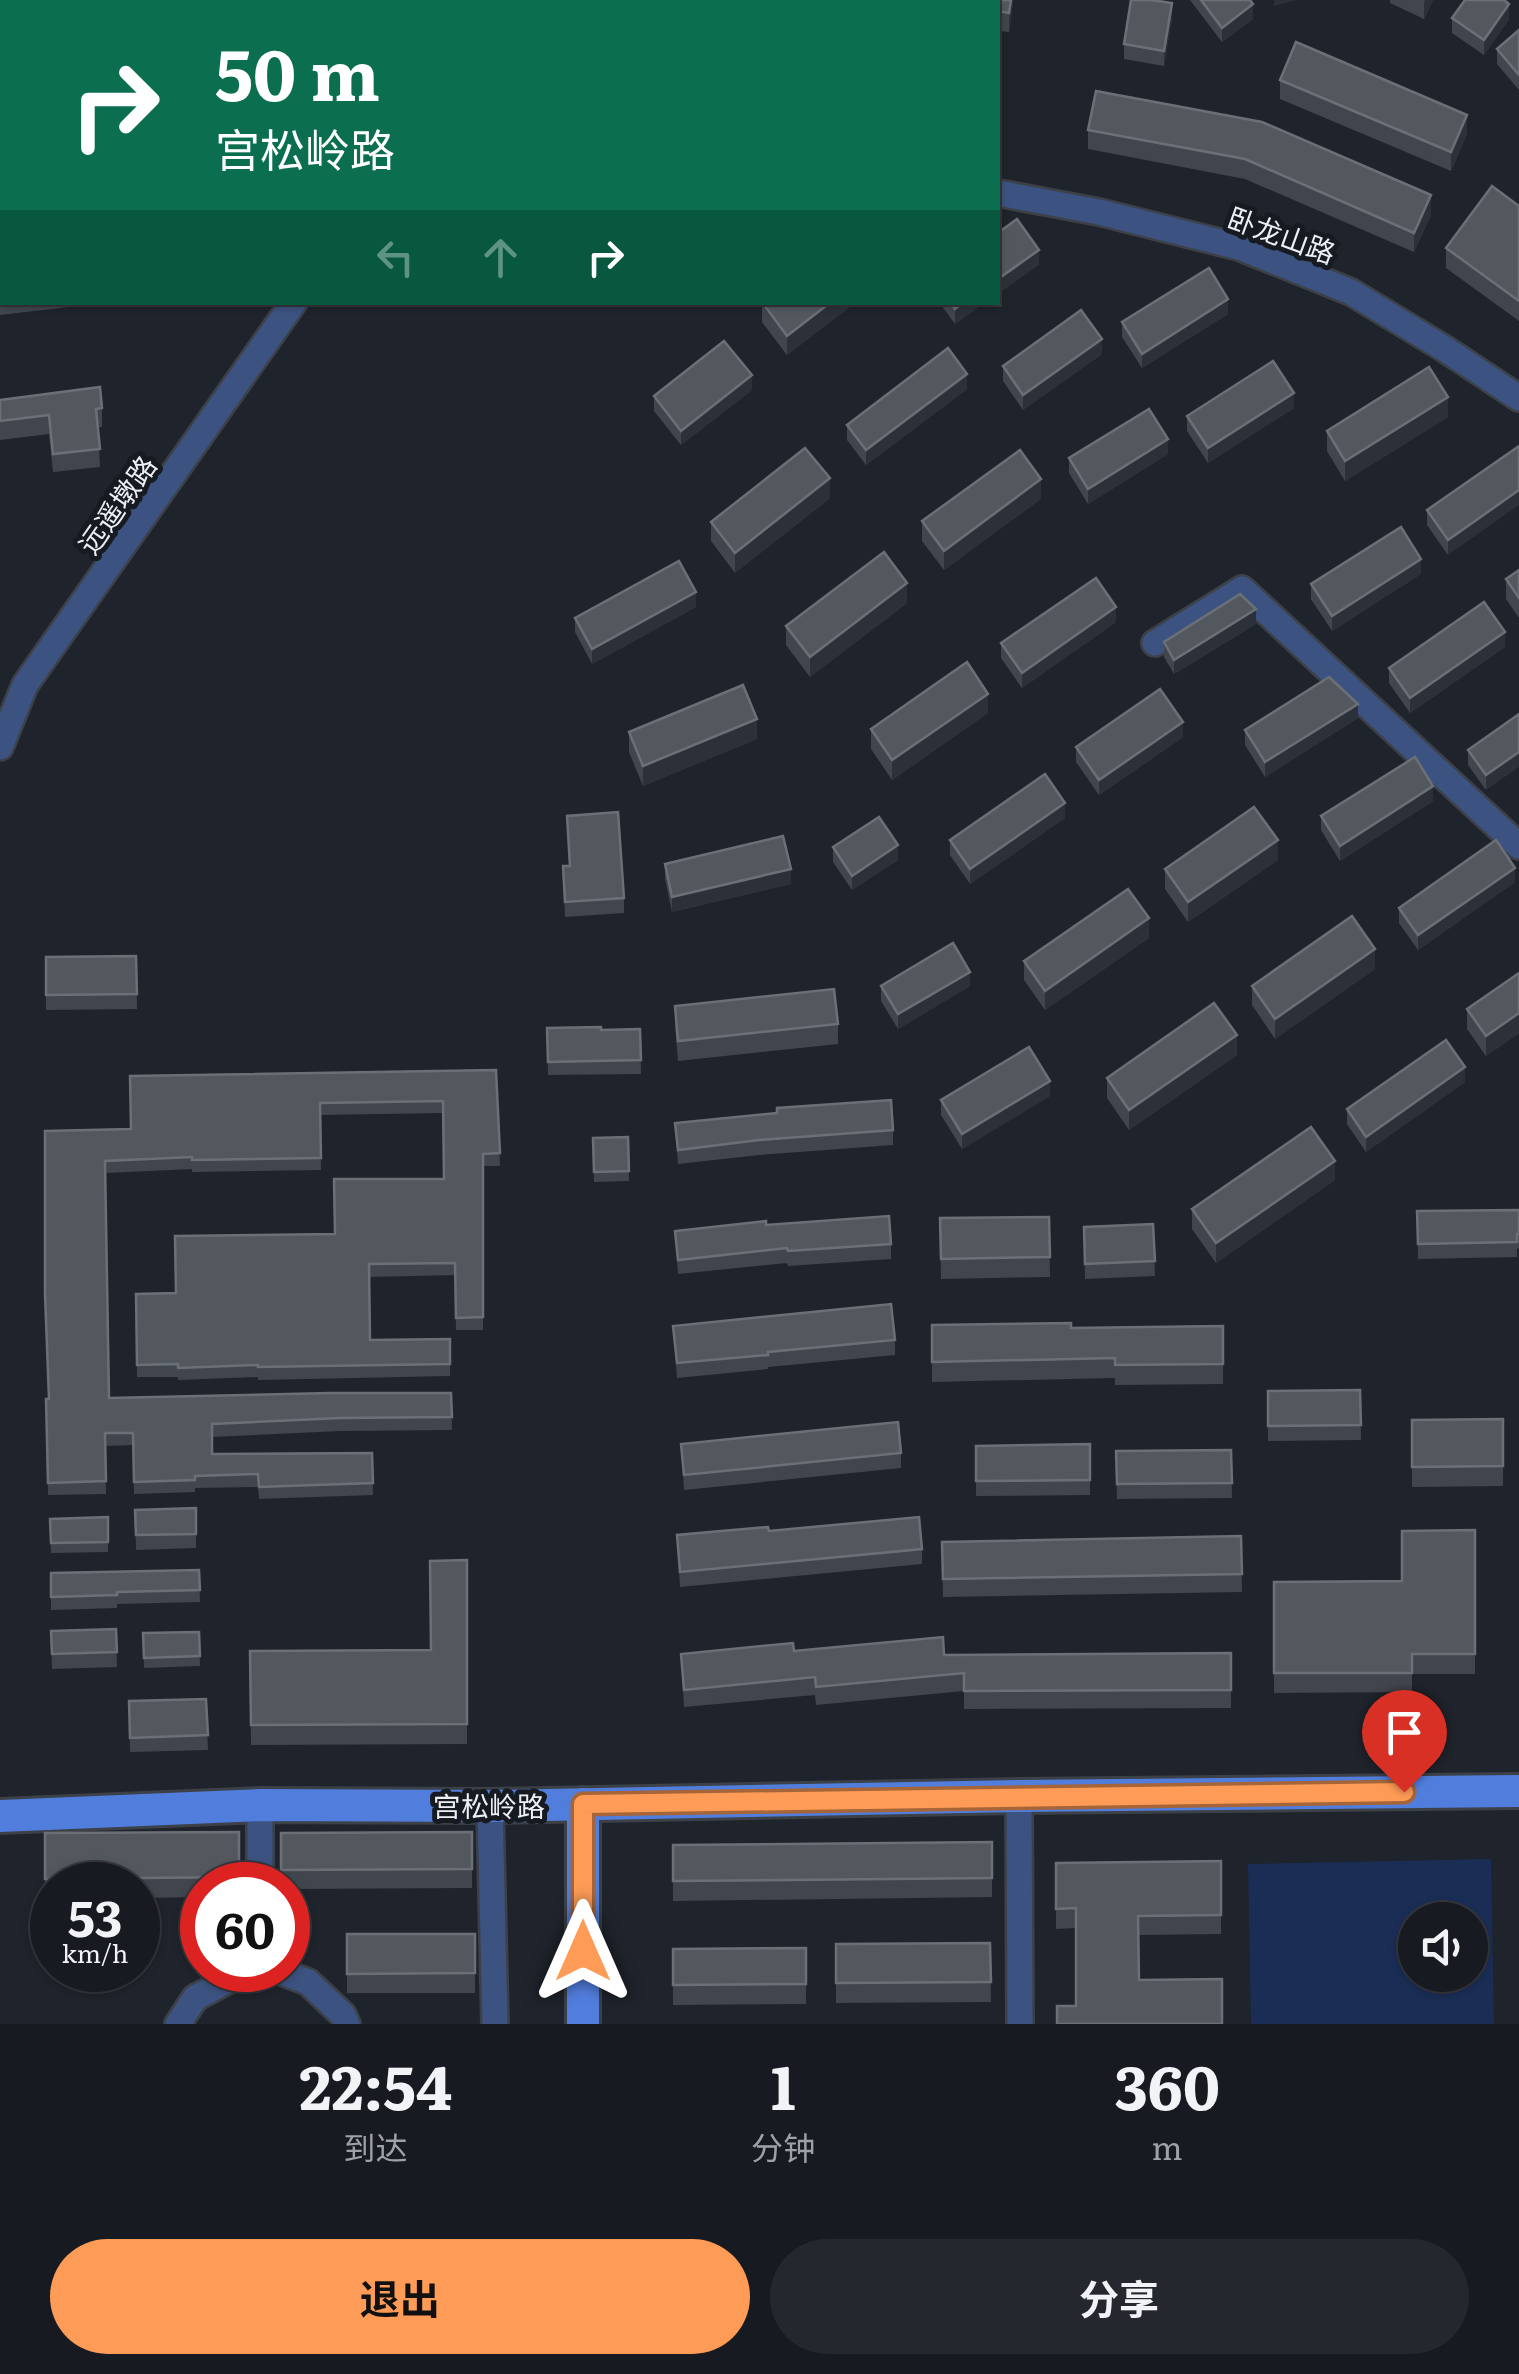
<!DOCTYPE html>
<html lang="zh">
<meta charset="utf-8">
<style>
:root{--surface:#171a20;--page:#24272d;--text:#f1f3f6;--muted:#9ea1a5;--line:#36383e;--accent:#fe9c57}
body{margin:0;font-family:Literata,"Noto Sans SC",serif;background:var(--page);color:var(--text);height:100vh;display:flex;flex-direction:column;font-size:38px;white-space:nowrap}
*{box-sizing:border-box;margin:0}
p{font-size:32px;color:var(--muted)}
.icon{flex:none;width:55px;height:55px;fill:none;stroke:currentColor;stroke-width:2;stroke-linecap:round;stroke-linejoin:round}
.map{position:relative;height:2024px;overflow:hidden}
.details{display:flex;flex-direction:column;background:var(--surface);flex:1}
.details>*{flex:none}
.hud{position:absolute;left:0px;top:0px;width:1000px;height:305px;box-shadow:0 2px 8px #0004,0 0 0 2px var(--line);background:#0b6e4f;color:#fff;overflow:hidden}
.fabs{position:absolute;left:1398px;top:1902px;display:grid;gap:20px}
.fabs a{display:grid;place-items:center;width:90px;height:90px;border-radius:50%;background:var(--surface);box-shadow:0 2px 8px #0004,0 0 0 2px var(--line);font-size:50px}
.speed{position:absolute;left:30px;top:1862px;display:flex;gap:20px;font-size:50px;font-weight:700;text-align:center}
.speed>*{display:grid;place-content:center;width:130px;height:130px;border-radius:50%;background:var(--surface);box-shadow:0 2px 8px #0004,0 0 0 2px var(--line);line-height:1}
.speed small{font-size:25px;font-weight:400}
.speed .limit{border:15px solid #d22;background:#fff;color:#111}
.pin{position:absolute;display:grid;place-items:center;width:85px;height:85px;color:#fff;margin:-102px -42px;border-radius:50% 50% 50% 0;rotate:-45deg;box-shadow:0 0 10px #0007}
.pin .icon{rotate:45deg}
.me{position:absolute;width:110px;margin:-55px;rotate:0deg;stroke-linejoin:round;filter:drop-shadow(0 0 8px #0008)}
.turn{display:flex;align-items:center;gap:35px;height:210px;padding:0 50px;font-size:45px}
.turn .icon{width:130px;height:130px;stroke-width:2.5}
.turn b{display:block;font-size:70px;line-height:85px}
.lanes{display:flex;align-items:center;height:95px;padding:0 50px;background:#0003;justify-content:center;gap:50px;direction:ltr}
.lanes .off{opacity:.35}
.eta{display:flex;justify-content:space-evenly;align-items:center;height:170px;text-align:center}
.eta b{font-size:60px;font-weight:700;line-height:70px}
.primary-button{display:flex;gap:20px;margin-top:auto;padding:20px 50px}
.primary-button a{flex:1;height:115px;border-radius:60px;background:var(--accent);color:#111;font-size:40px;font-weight:700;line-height:115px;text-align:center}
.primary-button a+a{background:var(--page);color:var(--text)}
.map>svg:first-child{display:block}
.green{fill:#1a2d54;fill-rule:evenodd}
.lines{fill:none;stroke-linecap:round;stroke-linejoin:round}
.minor-casing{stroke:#3c4047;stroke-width:30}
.major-casing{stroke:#3c4047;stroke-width:38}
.minor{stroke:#3c5280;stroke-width:25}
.major{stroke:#517ddc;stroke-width:32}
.wall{fill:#41464e}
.shaded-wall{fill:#2c3038}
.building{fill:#53585f;stroke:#6b7077;stroke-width:2.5}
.route-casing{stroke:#a56539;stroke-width:25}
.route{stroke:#fe9c57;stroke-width:18}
.labels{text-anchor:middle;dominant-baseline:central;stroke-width:10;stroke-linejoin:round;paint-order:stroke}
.street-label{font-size:28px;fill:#eceff4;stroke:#161a21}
</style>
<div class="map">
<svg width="1519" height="2024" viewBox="0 0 1519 2024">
<rect width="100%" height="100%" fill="#1f232b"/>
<path class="green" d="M1491,1859L1494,2024H1251L1248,1864ZM1415,1920H1470V1975H1415Z"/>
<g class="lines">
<g class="minor-casing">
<g id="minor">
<polyline points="400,0 401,2"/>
<polyline points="998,193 1099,212 1239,247 1351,292 1445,349 1519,398"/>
<polyline points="1155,643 1242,589 1519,846"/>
<polyline points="0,747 25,685 294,302"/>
<polyline points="1019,1796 1020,2024"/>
<polyline points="490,1806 495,2024"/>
<polyline points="260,1885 260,1805"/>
<polyline points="277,1970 308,1982 343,2015 347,2024"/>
<polyline points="178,2024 195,1998 247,1970"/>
</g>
</g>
<g class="major-casing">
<g id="major">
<polyline points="0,1816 260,1805 490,1806 1019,1796 1519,1791"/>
<polyline points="583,2024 583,1804"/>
</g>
</g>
<use href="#minor" class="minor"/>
<use href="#major" class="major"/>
</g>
<g class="wall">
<rect x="520" y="0" width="135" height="2"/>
<polygon points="824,0 1013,0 1009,32 998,31 998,2 824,2"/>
<polygon points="1190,0 1250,0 1253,19 1222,42"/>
<polygon points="1390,0 1433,0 1424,19 1390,3"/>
<polygon points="1172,18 1164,66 1124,59 1124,44"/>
<polygon points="1452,18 1509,19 1484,55 1452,33"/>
<polygon points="1519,30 1519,90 1497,64 1497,49"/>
<polygon points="1280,80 1467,134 1451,171 1280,99"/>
<polygon points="1096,91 1431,215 1414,252 1245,179 1088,149 1088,130"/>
<polygon points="0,132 2,132 2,186 0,187"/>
<polygon points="1519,206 1519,321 1446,268 1446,248"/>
<polygon points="0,241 2,241 2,302 86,302 86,305 0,315"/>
<polygon points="856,302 787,355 762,322 762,303"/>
<polygon points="939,302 985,302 955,324"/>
<polygon points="1228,314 1142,368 1122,337 1122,322"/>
<polygon points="1102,354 1023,410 1003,381 1003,366"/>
<polygon points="967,389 866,465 847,440 847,425"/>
<polygon points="752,390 681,445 654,411 654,396"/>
<polygon points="0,400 102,408 102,427 98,427 100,467 53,472 49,434 0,440"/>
<polygon points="1294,408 1208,463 1187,431 1187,416"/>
<polygon points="1448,417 1345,481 1327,451 1327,431"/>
<polygon points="1519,446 1448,555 1427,525 1427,510"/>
<polygon points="1168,454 1088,504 1069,473 1069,458"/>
<polygon points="830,498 735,573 711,541 711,522"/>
<polygon points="1041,499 944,570 922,541 922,521"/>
<polygon points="1519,570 1519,618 1506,599 1506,579"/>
<polygon points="1421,574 1332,631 1311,599 1311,584"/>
<polygon points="907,603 810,677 786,645 786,626"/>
<polygon points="696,607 592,664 575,632 575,618"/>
<polygon points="1116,622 1022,688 1001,658 1001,643"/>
<polygon points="1256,624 1174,674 1164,657 1164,642"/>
<polygon points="1505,647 1410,713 1389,683 1389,668"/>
<polygon points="988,713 892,780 871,749 871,729"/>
<polygon points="1519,714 1486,790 1468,765 1468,750"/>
<polygon points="1358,718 1265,777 1245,745 1245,730"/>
<polygon points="629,732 757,739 643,786 629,752"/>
<polygon points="1183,737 1099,795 1076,762 1076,747"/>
<polygon points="1433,801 1340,861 1321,830 1321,816"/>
<polygon points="567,816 624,898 624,913 565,917 563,866 569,866"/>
<polygon points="1065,818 970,884 950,855 950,840"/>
<polygon points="833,847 898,860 852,890 833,862"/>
<polygon points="1278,860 1188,922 1165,889 1165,869"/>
<polygon points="665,864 791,884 672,912 665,879"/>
<polygon points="1515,882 1418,950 1399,923 1399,908"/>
<polygon points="1149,938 1045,1010 1024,980 1024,961"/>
<polygon points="136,956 137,1009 46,1010 46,957"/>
<polygon points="1375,969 1275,1039 1252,1005 1252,986"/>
<polygon points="1519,973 1519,1033 1486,1056 1467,1029 1467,1009"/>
<polygon points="881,986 970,986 898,1029 881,1001"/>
<polygon points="675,1006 838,1024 838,1044 678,1061 675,1025"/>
<polygon points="547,1028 601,1030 640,1029 641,1074 548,1075"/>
<polygon points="1237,1055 1129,1130 1107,1098 1107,1078"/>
<polygon points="496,1070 500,1166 483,1166 483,1330 456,1330 455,1275 369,1277 370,1340 450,1339 450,1376 258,1380 258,1377 178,1380 178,1377 137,1377 136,1294 175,1293 335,1234 444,1179 443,1113 320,1115 321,1170 192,1172 192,1169 105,1173 109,1398 451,1393 452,1430 340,1431 212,1437 212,1454 372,1453 373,1495 259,1499 258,1487 195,1488 195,1492 134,1494 133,1445 105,1446 106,1494 48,1495 46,1399 48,1399 45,1131 131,1129"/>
<polygon points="1465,1082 1366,1152 1347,1124 1347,1109"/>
<polygon points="1050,1096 962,1149 941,1115 941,1100"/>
<polygon points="675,1123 893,1130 893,1145 759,1155 678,1164"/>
<polygon points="628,1137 629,1181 594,1182 593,1138"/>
<polygon points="1335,1180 1216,1263 1192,1229 1192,1209"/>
<polygon points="1519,1210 1519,1248 1517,1249 1517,1257 1418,1259 1417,1211"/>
<polygon points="1049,1217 1050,1277 941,1279 940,1218"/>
<polygon points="1153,1224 1155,1276 1085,1279 1084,1227"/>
<polygon points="766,1225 891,1244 891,1259 788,1266 787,1263 678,1274 675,1231"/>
<polygon points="932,1325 1071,1328 1223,1326 1223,1384 1115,1385 1115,1378 932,1382"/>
<polygon points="673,1326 895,1340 895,1355 768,1367 768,1369 677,1378"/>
<polygon points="1360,1390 1361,1440 1268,1441 1268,1391"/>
<polygon points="1503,1419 1503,1486 1412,1487 1412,1420"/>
<polygon points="681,1444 901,1453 901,1468 684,1490"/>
<polygon points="1090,1444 1090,1495 976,1496 976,1446"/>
<polygon points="1231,1450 1232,1498 1117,1499 1116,1451"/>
<polygon points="196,1508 196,1548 136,1550 135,1510"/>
<polygon points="108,1517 108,1552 51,1553 50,1519"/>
<polygon points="1475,1530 1475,1674 1412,1674 1412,1692 1274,1693 1274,1582 1402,1581"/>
<polygon points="769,1531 922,1549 922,1564 680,1587 677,1535"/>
<polygon points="1241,1536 1242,1592 943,1597 942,1542"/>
<polygon points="467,1560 467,1744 251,1745 250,1651 431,1650"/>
<polygon points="199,1570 200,1602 117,1604 117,1608 51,1610 51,1573"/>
<polygon points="116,1629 117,1667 52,1669 51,1631"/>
<polygon points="199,1632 200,1666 144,1668 143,1633"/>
<polygon points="794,1651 944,1655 1231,1653 1231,1708 964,1709 964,1691 816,1705 815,1695 684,1707 681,1654"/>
<polygon points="206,1699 208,1750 130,1752 129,1701"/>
<polygon points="239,1832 239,1885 202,1885 202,1897 138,1898 138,1885 52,1885 52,1898 45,1898 45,1833"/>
<polygon points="472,1832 472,1888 288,1889 288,1885 281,1885 281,1833"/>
<polygon points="992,1842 992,1897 673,1901 673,1845"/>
<polygon points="1221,1861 1221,1934 1139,1935 1139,1980 1076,2006 1076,1928 1056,1929 1056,1863"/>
<rect x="347" y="1934" width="128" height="59"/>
<polygon points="990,1943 991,2002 836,2003 836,1944"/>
<polygon points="806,1948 806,2004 673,2005 673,1949"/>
</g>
<g class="shaded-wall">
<polygon points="1011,0 1013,0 1009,32 1009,13"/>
<polygon points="1274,0 1297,0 1274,6"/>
<polygon points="1425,0 1433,0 1424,19 1424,4"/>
<polygon points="1172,3 1172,18 1164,66 1164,51"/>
<polygon points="1253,4 1253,19 1222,42 1222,28"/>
<polygon points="1509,4 1509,19 1484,55 1484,40"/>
<polygon points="1467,115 1467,134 1451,171 1451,152"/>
<polygon points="1431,195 1431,215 1414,252 1414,233"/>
<polygon points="1039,250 1039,265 998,294 998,279"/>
<polygon points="1228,299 1228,314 1142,368 1142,354"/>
<polygon points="831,302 856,302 787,355 787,336"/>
<polygon points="964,302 985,302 955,324 955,309"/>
<polygon points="1102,339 1102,354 1023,410 1023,395"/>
<polygon points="967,374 967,389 866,465 866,450"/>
<polygon points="752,375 752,390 681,445 681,431"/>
<polygon points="1294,393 1294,408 1208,463 1208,448"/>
<polygon points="1448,397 1448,417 1345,481 1345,461"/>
<polygon points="1168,439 1168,454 1088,504 1088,489"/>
<polygon points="830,478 830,498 735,573 735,553"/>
<polygon points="1041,479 1041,499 944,570 944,551"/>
<polygon points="1519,490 1519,505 1448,555 1448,540"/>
<polygon points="1421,559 1421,574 1332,631 1332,616"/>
<polygon points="907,583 907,603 810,677 810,657"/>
<polygon points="696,592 696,607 592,664 592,649"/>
<polygon points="1116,607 1116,622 1022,688 1022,673"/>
<polygon points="1256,609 1256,624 1174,674 1174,660"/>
<polygon points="1505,632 1505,647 1410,713 1410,698"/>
<polygon points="988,694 988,713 892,780 892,760"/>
<polygon points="1358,704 1358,718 1265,777 1265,762"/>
<polygon points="757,719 757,739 643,786 643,766"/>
<polygon points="1183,722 1183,737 1099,795 1099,780"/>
<polygon points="1519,752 1519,767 1486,790 1486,775"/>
<polygon points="1433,786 1433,801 1340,861 1340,846"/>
<polygon points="1065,803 1065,818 970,884 970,869"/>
<polygon points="1278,840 1278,860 1188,922 1188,902"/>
<polygon points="898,845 898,860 852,890 852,876"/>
<polygon points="1515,868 1515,882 1418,950 1418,935"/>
<polygon points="791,869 791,884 672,912 672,897"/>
<polygon points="1149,918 1149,938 1045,1010 1045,991"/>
<polygon points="1375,949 1375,969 1275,1039 1275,1019"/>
<polygon points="970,972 970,986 898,1029 898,1014"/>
<polygon points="1519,1013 1519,1033 1486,1056 1486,1036"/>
<polygon points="1237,1035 1237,1055 1129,1130 1129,1110"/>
<polygon points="1465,1067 1465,1082 1366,1152 1366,1137"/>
<polygon points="1050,1081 1050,1096 962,1149 962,1134"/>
<polygon points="1335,1161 1335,1180 1216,1263 1216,1243"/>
</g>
<g class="building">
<polygon points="92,0 105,0 106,2 87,2"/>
<polygon points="123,0 190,0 184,2 118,2"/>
<polygon points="522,0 627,0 597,2 522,2"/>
<polygon points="909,0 1011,0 1009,13 998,11 998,2 929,2"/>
<polygon points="1131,0 1151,0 1172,3 1164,51 1124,44"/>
<polygon points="1201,0 1250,0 1253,4 1222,28"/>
<polygon points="1465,0 1504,0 1509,4 1484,40 1452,18"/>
<polygon points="1519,30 1519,75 1497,49"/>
<polygon points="1296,42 1467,115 1451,152 1280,80"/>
<polygon points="1096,91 1262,122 1431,195 1414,233 1245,159 1088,130"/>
<polygon points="0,132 2,132 2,171 0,172"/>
<polygon points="1492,186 1519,206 1519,301 1446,248"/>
<polygon points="1017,219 1039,250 998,279 998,233"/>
<rect x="0" y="241" width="2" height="54"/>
<polygon points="1209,268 1228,299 1142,354 1122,322"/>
<polygon points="762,302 831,302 787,336"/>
<polygon points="950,302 964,302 955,309"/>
<polygon points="1081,310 1102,339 1023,395 1003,366"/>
<polygon points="724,341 752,375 681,431 654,396"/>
<polygon points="948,348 967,374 866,450 847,425"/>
<polygon points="1273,361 1294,393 1208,448 1187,416"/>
<polygon points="1429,367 1448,397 1345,461 1327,431"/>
<polygon points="100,387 102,408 96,409 100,449 53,454 49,415 0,421 0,400"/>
<polygon points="1149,409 1168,439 1088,489 1069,458"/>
<polygon points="1519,446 1519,490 1448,540 1427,510"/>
<polygon points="805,448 830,478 735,553 711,522"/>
<polygon points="1020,450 1041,479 944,551 922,521"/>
<polygon points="1401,527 1421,559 1332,616 1311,584"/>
<polygon points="884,552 907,583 810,657 786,626"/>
<polygon points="679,561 696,592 592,649 575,618"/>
<polygon points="1519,570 1519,598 1506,579"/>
<polygon points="1096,578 1116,607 1022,673 1001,643"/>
<polygon points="1240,594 1256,609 1174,660 1164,642"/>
<polygon points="1484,602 1505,632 1410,698 1389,668"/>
<polygon points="967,662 988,694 892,760 871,729"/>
<polygon points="1329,677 1358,704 1265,762 1245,730"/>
<polygon points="743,685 757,719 643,766 629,732"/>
<polygon points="1160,689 1183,722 1099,780 1076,747"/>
<polygon points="1519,714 1519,752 1486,775 1468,750"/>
<polygon points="1415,757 1433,786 1340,846 1321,816"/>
<polygon points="1045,774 1065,803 970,869 950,840"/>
<polygon points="1254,807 1278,840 1188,902 1165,869"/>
<polygon points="618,812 624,898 565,902 563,866 570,866 567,816"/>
<polygon points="879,817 898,845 852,876 833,847"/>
<polygon points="783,836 791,869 672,897 665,864"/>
<polygon points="1496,840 1515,868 1418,935 1399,908"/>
<polygon points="1128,889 1149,918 1045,991 1024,961"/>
<polygon points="1352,916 1375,949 1275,1019 1252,986"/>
<polygon points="953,943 970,972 898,1014 881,986"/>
<polygon points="136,956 137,994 46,995 46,957"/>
<polygon points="1519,973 1519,1013 1486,1036 1467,1009"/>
<polygon points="834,989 838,1024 678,1041 675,1006"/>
<polygon points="1214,1003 1237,1035 1129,1110 1107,1078"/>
<polygon points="601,1027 601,1030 640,1029 641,1060 548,1062 547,1028"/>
<polygon points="1446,1040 1465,1067 1366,1137 1347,1109"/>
<polygon points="1029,1047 1050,1081 962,1134 941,1100"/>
<polygon points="496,1070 500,1153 483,1154 483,1317 456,1318 455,1263 369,1264 370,1340 450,1339 450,1364 258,1367 258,1365 178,1368 178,1364 137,1365 136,1294 176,1293 175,1236 335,1234 334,1179 444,1179 443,1101 320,1103 321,1158 192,1160 192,1157 105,1161 109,1398 330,1393 451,1393 452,1417 340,1418 212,1424 212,1454 372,1453 373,1483 259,1487 258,1474 195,1476 195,1480 134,1482 133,1433 105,1433 106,1481 48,1483 46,1399 49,1399 45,1294 45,1131 131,1129 130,1076"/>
<polygon points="891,1100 893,1130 759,1140 678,1150 675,1123 777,1113 777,1108"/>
<polygon points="1311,1127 1335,1161 1216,1243 1192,1209"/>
<polygon points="628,1137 629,1171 594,1172 593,1138"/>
<polygon points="1519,1210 1519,1234 1517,1234 1517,1242 1418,1244 1417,1211"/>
<polygon points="889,1216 891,1244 788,1251 787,1248 678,1260 675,1231 766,1221 766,1225"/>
<polygon points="1049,1217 1050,1257 941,1259 940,1218"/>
<polygon points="1153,1224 1155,1261 1085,1264 1084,1227"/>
<polygon points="891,1304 895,1340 768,1352 768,1355 677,1363 673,1326"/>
<polygon points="1071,1323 1071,1328 1223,1326 1223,1364 1115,1365 1115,1358 932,1362 932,1325"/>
<polygon points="1360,1390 1361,1425 1268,1426 1268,1391"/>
<polygon points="1503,1419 1503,1466 1412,1467 1412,1420"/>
<polygon points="898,1422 901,1453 684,1475 681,1444"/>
<polygon points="1090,1444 1090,1480 976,1481 976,1446"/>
<polygon points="1231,1450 1232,1483 1117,1484 1116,1451"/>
<polygon points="196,1508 196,1534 136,1535 135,1510"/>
<polygon points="108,1517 108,1542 51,1543 50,1519"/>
<polygon points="919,1517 922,1549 680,1572 677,1535 768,1527 769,1531"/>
<polygon points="1475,1530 1475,1654 1412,1654 1412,1673 1274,1673 1274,1582 1402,1581 1402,1531"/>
<polygon points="1241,1536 1242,1574 943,1579 942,1542"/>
<polygon points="467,1560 467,1724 251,1725 250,1651 431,1650 430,1561"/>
<polygon points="199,1570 200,1590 117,1592 117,1595 51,1597 51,1573"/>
<polygon points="116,1629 117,1652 52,1654 51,1631"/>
<polygon points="199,1632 200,1656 144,1658 143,1633"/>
<polygon points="943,1637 944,1655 1231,1653 1231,1690 964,1691 964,1673 816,1687 815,1677 684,1690 681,1654 793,1643 794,1651"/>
<polygon points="206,1699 208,1735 130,1738 129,1701"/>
<polygon points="239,1832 239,1877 45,1879 45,1833"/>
<polygon points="472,1832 472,1869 281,1870 281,1833"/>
<polygon points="992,1842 992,1878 673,1881 673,1845"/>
<polygon points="1221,1861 1221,1915 1138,1916 1139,1980 1222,1979 1222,2024 1057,2024 1057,2006 1076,2006 1076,1908 1056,1909 1056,1863"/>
<polygon points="347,1934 475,1934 475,1973 347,1974"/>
<polygon points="990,1943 991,1982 836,1983 836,1944"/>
<polygon points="806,1948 806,1984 673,1985 673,1949"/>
</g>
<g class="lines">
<g class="route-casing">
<polyline id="route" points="583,1951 583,1804 1404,1792"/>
</g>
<use href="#route" class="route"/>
</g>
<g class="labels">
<g class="street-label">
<text transform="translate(1282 234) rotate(20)">卧龙山路</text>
<text transform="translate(116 504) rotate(-55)">远遥墩路</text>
<text x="489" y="1805">宫松岭路</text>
</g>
</g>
</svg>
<div class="fabs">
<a><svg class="icon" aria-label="sound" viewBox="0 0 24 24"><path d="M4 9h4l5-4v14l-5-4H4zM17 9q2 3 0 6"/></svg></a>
</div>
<div class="speed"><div>53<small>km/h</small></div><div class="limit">60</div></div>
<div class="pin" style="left:1404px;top:1792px;background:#d93025"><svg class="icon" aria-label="arrive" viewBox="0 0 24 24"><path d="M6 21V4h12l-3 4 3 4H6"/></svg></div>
<svg class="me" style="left:583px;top:1951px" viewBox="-20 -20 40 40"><path d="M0-17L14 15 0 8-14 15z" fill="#fe9c57" stroke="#fff" stroke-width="4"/></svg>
<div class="hud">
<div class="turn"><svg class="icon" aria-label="right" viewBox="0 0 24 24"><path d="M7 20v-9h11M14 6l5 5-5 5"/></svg><div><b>50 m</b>宫松岭路</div></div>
<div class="lanes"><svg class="icon off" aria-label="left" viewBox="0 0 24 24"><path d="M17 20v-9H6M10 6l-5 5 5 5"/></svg><svg class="icon off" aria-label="ahead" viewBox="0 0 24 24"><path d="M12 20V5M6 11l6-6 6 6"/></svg><svg class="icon" aria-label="right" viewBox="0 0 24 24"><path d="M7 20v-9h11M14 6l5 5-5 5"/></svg></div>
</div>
</div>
<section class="details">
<div class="eta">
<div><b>22:54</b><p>到达</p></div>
<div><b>1</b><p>分钟</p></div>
<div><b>360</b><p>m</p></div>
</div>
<div class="primary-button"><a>退出</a><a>分享</a></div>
</section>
